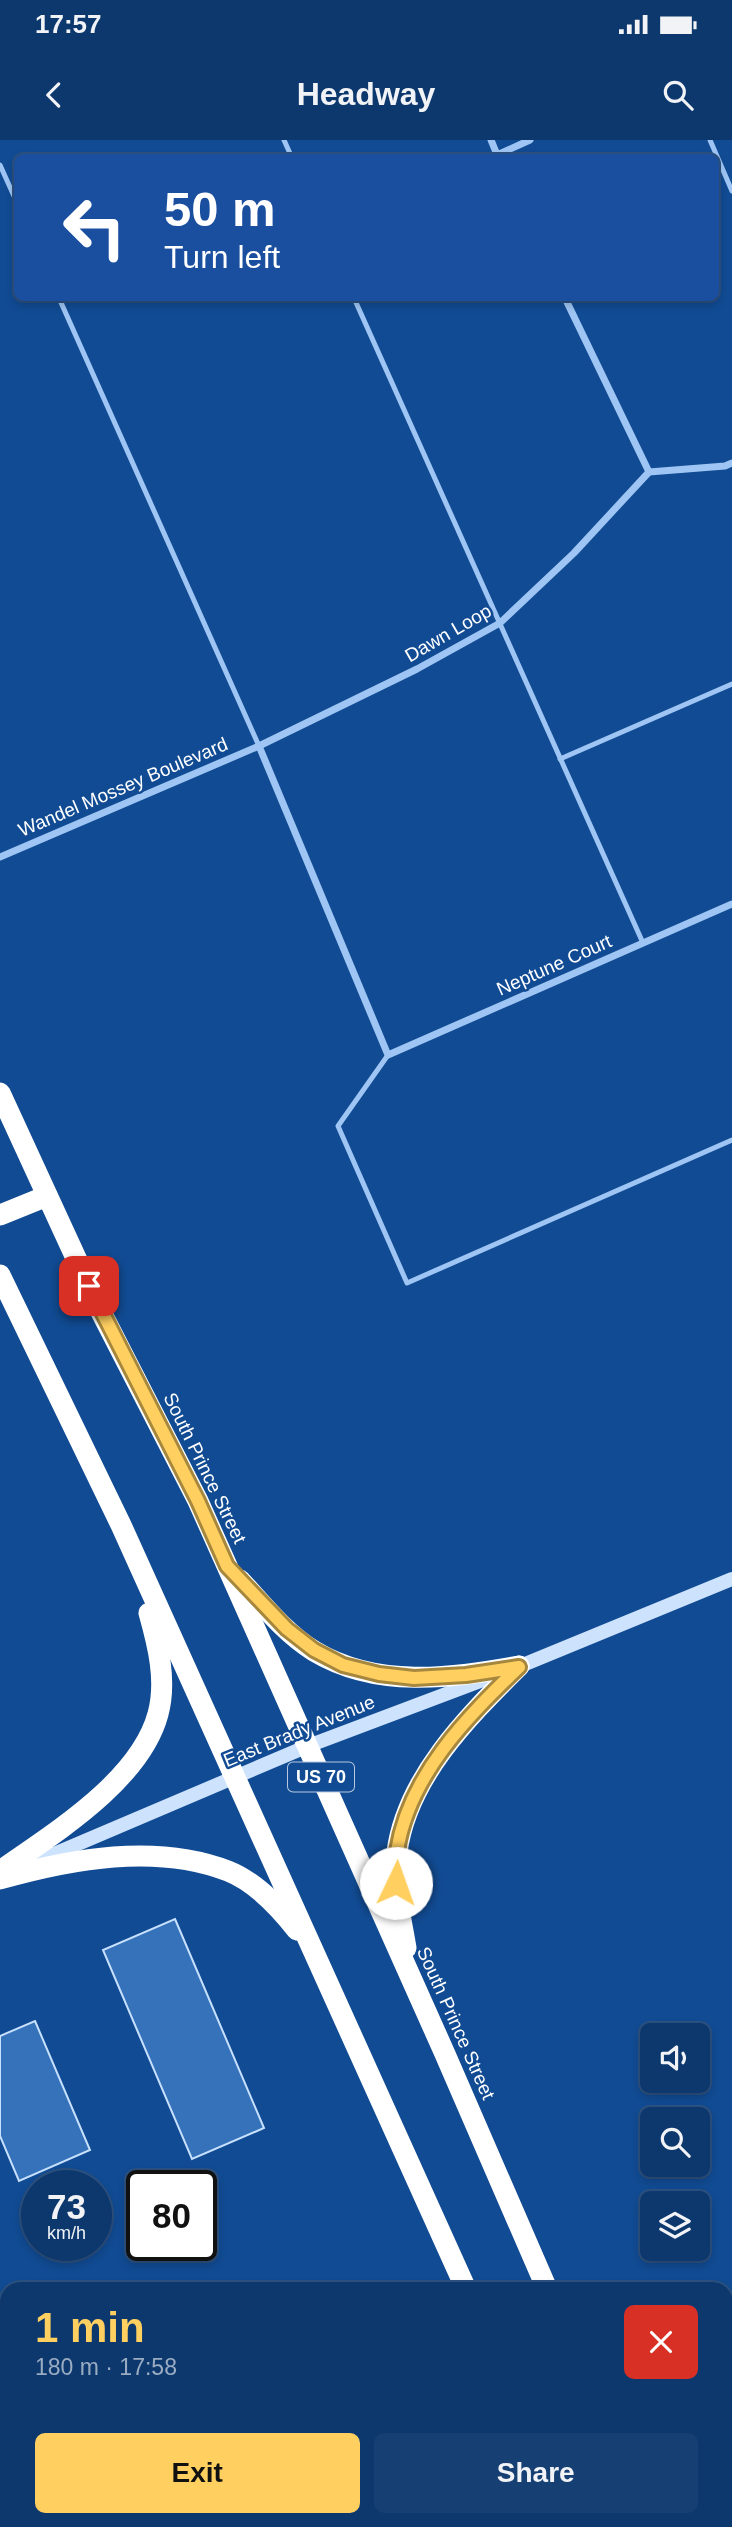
<!DOCTYPE html>
<meta charset="utf-8">
<style>
:root{--surface:#0d386e;--page:#163f73;--text:#f1f3f6;--muted:#9aacc2;--line:#2d5281;--accent:#ffcf60}
body{margin:0;font-family:Arial,sans-serif;background:var(--page);color:var(--text);height:100vh;display:flex;flex-direction:column;font-size:26px;white-space:nowrap}
*{box-sizing:border-box;margin:0}
p{font-size:23px;color:var(--muted)}
.icon{flex:none;width:38px;height:38px;fill:none;stroke:currentColor;stroke-width:2;stroke-linecap:round;stroke-linejoin:round}
.map{position:relative;flex:1;overflow:hidden}
.side{position:absolute;left:0px;top:2142px;width:733px;height:245px;display:flex;flex-direction:column;background:var(--surface);border-radius:21px 21px 0 0;box-shadow:0 4px 10px #0003,0 0 0 2px var(--line)}
.side>*{flex:none}
.banner{position:absolute;left:14px;top:14px;width:705px;height:147px;border-radius:10px;box-shadow:0 4px 10px #0003,0 0 0 2px var(--line);background:#1a4fa0;color:#fff;overflow:hidden}
.controls{position:absolute;left:640px;top:1883px;display:grid;gap:14px}
.controls a{display:grid;place-items:center;width:70px;height:70px;border-radius:10px;background:var(--surface);box-shadow:0 4px 10px #0003,0 0 0 2px var(--line);font-size:35px}
.speed{position:absolute;left:21px;top:2030px;display:flex;gap:14px;font-size:35px;font-weight:700;text-align:center}
.speed>*{display:grid;place-content:center;width:91px;height:91px;border-radius:50%;background:var(--surface);box-shadow:0 4px 10px #0003,0 0 0 2px var(--line);line-height:1}
.speed small{font-size:18px;font-weight:400}
.speed .limit{border:4px solid #111;border-radius:10px;background:#fff;color:#111}
.pin{position:absolute;display:grid;place-items:center;width:60px;height:60px;color:#fff;margin:-30px;border-radius:14px;box-shadow:0 4px 10px #0006}
.me{position:absolute;width:77px;margin:-38px;rotate:3deg;stroke-linejoin:round;filter:drop-shadow(0 0 5px #0008)}
.turn{display:flex;align-items:center;gap:24px;height:147px;padding:0 35px;font-size:32px}
.turn .icon{width:91px;height:91px;stroke-width:2.5}
.turn b{display:block;font-size:49px;line-height:60px}
.round{display:grid;place-items:center;flex:none;width:74px;height:74px;border-radius:10px;background:var(--page)}
.head{display:flex;align-items:center;justify-content:space-between;height:119px;padding:0 35px}
h1{font-size:42px;font-weight:700;line-height:52px;color:var(--accent)}
.action{display:flex;gap:14px;margin-top:auto;padding:14px 35px}
.action a{flex:1;height:80px;border-radius:10px;background:var(--accent);color:#111;font-size:28px;font-weight:700;line-height:80px;text-align:center}
.action a+a{background:var(--page);color:var(--text)}
.status{display:flex;justify-content:space-between;align-items:center;height:49px;padding:0 35px;background:var(--surface);direction:ltr}
.status svg{height:19px;fill:currentColor}
header{display:flex;justify-content:space-between;align-items:center;height:91px;padding:0 35px;background:var(--surface);font-size:32px;font-weight:700}
.map>svg:first-child{display:block}
.building{fill:#3572ba;stroke:#c6e0fd;stroke-width:2}
.lines{fill:none;stroke-linecap:round;stroke-linejoin:round}
.lane{stroke:#9ec5f3;stroke-width:5}
.street{stroke:#9ec5f3;stroke-width:7}
.secondary{stroke:#cde2fd;stroke-width:14}
.highway{stroke:#fff;stroke-width:21}
.route-casing{stroke:#a6873e;stroke-width:18}
.route{stroke:#ffcf60;stroke-width:12}
.labels{text-anchor:middle;dominant-baseline:central;stroke-width:5;stroke-linejoin:round;paint-order:stroke}
.shield{fill:#114b93;stroke:#b8c9df;stroke-width:2}
.shield-label{font-size:18px;font-weight:bold;fill:#fff}
.street-label{font-size:19px;fill:#fff;stroke:#114b93}
</style>
<div class="status"><b>17:57</b><svg viewBox="0 0 49 12"><path d="M0 12V9h3v3zM5 12V6h3v6zM10 12V3h3v9zM15 12V0h3v12zM26 1h20v11H26zM47 4h2v5h-2z"/></svg></div>
<header><svg class="icon" aria-label="back" viewBox="0 0 24 24"><path d="M15 5l-7 7 7 7"/></svg>Headway<svg class="icon" aria-label="search" viewBox="0 0 24 24"><circle cx="10" cy="10" r="6"/><path d="M15 15l6 6"/></svg></header>
<div class="map">
<svg width="732" height="2387" viewBox="0 0 732 2387">
<rect width="100%" height="100%" fill="#114b93"/>
<g class="building">
<polygon points="175,1779 264,1988 192,2019 103,1810"/>
<polygon points="35,1881 90,2010 19,2041 0,1996 0,1896"/>
</g>
<g class="lines">
<g class="lane">
<polyline points="284,0 292,18"/>
<polyline points="710,0 732,51"/>
<polyline points="0,25 18,65"/>
<polyline points="59,158 259,606"/>
<polyline points="354,158 643,803"/>
<polyline points="560,619 732,544"/>
<polyline points="388,915 338,986 407,1143 732,1000"/>
</g>
<g class="street">
<polyline points="491,0 498,17"/>
<polyline points="497,15 530,0"/>
<polyline points="565,158 649,332"/>
<polyline points="259,606 388,915 732,764"/>
<polyline points="0,717 259,606 417,529 500,483 574,413 649,332 725,326 732,323"/>
</g>
<g class="secondary">
<polyline points="513,1529 732,1439"/>
<polyline points="33,1723 308,1606 491,1537"/>
</g>
<g class="highway">
<polyline points="0,953 99,1168 198,1361 445,1914 547,2149"/>
<polyline points="0,1075 47,1056"/>
<polyline points="0,1135 121,1385 466,2149"/>
<path d="M240,1440C263,1465 285,1493 314,1511C377,1549 451,1538 519,1526"/>
<path d="M0,1731C54,1693 140,1641 158,1574C167,1541 158,1505 149,1473"/>
<path d="M0,1739C71,1719 156,1703 228,1731C256,1742 279,1767 297,1790"/>
<path d="M406,1808C401,1777 392,1744 397,1712C407,1637 468,1577 519,1526"/>
<polyline points="570,2380 573,2387"/>
<polyline points="647,2380 650,2387"/>
</g>
</g>
<g class="lines">
<g class="route-casing">
<path id="route" d="M89,1146L198,1361L227,1426L287,1489L314,1510L343,1525L379,1534L414,1538L466,1535L519,1527C467,1577 409,1635 397,1711C395,1721 396,1733 396,1743"/>
</g>
<use href="#route" class="route"/>
</g>
<g class="labels">
<rect class="shield" x="288" y="1622.5" width="66" height="29" rx="5"/>
<g class="shield-label">
<text x="321" y="1637">US 70</text>
</g>
<g class="street-label">
<text transform="translate(448 493) rotate(-30)">Dawn Loop</text>
<text transform="translate(123 647) rotate(-23)">Wandel Mossey Boulevard</text>
<text transform="translate(554 825) rotate(-24)">Neptune Court</text>
<text transform="translate(205 1328) rotate(64)">South Prince Street</text>
<text transform="translate(299 1591) rotate(-22)">East Brady Avenue</text>
<text transform="translate(456 1883) rotate(66)">South Prince Street</text>
</g>
</g>
</svg>
<div class="controls">
<a><svg class="icon" aria-label="sound" viewBox="0 0 24 24"><path d="M4 9h4l5-4v14l-5-4H4zM17 9q2 3 0 6"/></svg></a>
<a><svg class="icon" aria-label="search" viewBox="0 0 24 24"><circle cx="10" cy="10" r="6"/><path d="M15 15l6 6"/></svg></a>
<a><svg class="icon" aria-label="layers" viewBox="0 0 24 24"><path d="M12 4l9 5-9 5-9-5zM3 14l9 5 9-5"/></svg></a>
</div>
<div class="speed"><div>73<small>km/h</small></div><div class="limit">80</div></div>
<div class="pin" style="left:89px;top:1146px;background:#d93025"><svg class="icon" aria-label="arrive" viewBox="0 0 24 24"><path d="M6 21V4h12l-3 4 3 4H6"/></svg></div>
<svg class="me" style="left:396px;top:1743px" viewBox="-20 -20 40 40"><circle r="19" fill="#fff"/><path d="M0-13L10 11 0 6-10 11z" fill="#ffcf60"/></svg>
<div class="banner">
<div class="turn"><svg class="icon" aria-label="left" viewBox="0 0 24 24"><path d="M17 20v-9H6M10 6l-5 5 5 5"/></svg><div><b>50 m</b>Turn left</div></div>
</div>
<section class="side">
<div class="head"><div><h1>1 min</h1><p>180 m · 17:58</p></div><a class="round" style="background:#d93025;color:#fff"><svg class="icon" aria-label="close" viewBox="0 0 24 24"><path d="M6 6l12 12M18 6L6 18"/></svg></a></div>
<div class="action"><a>Exit</a><a>Share</a></div>
</section>
</div>
